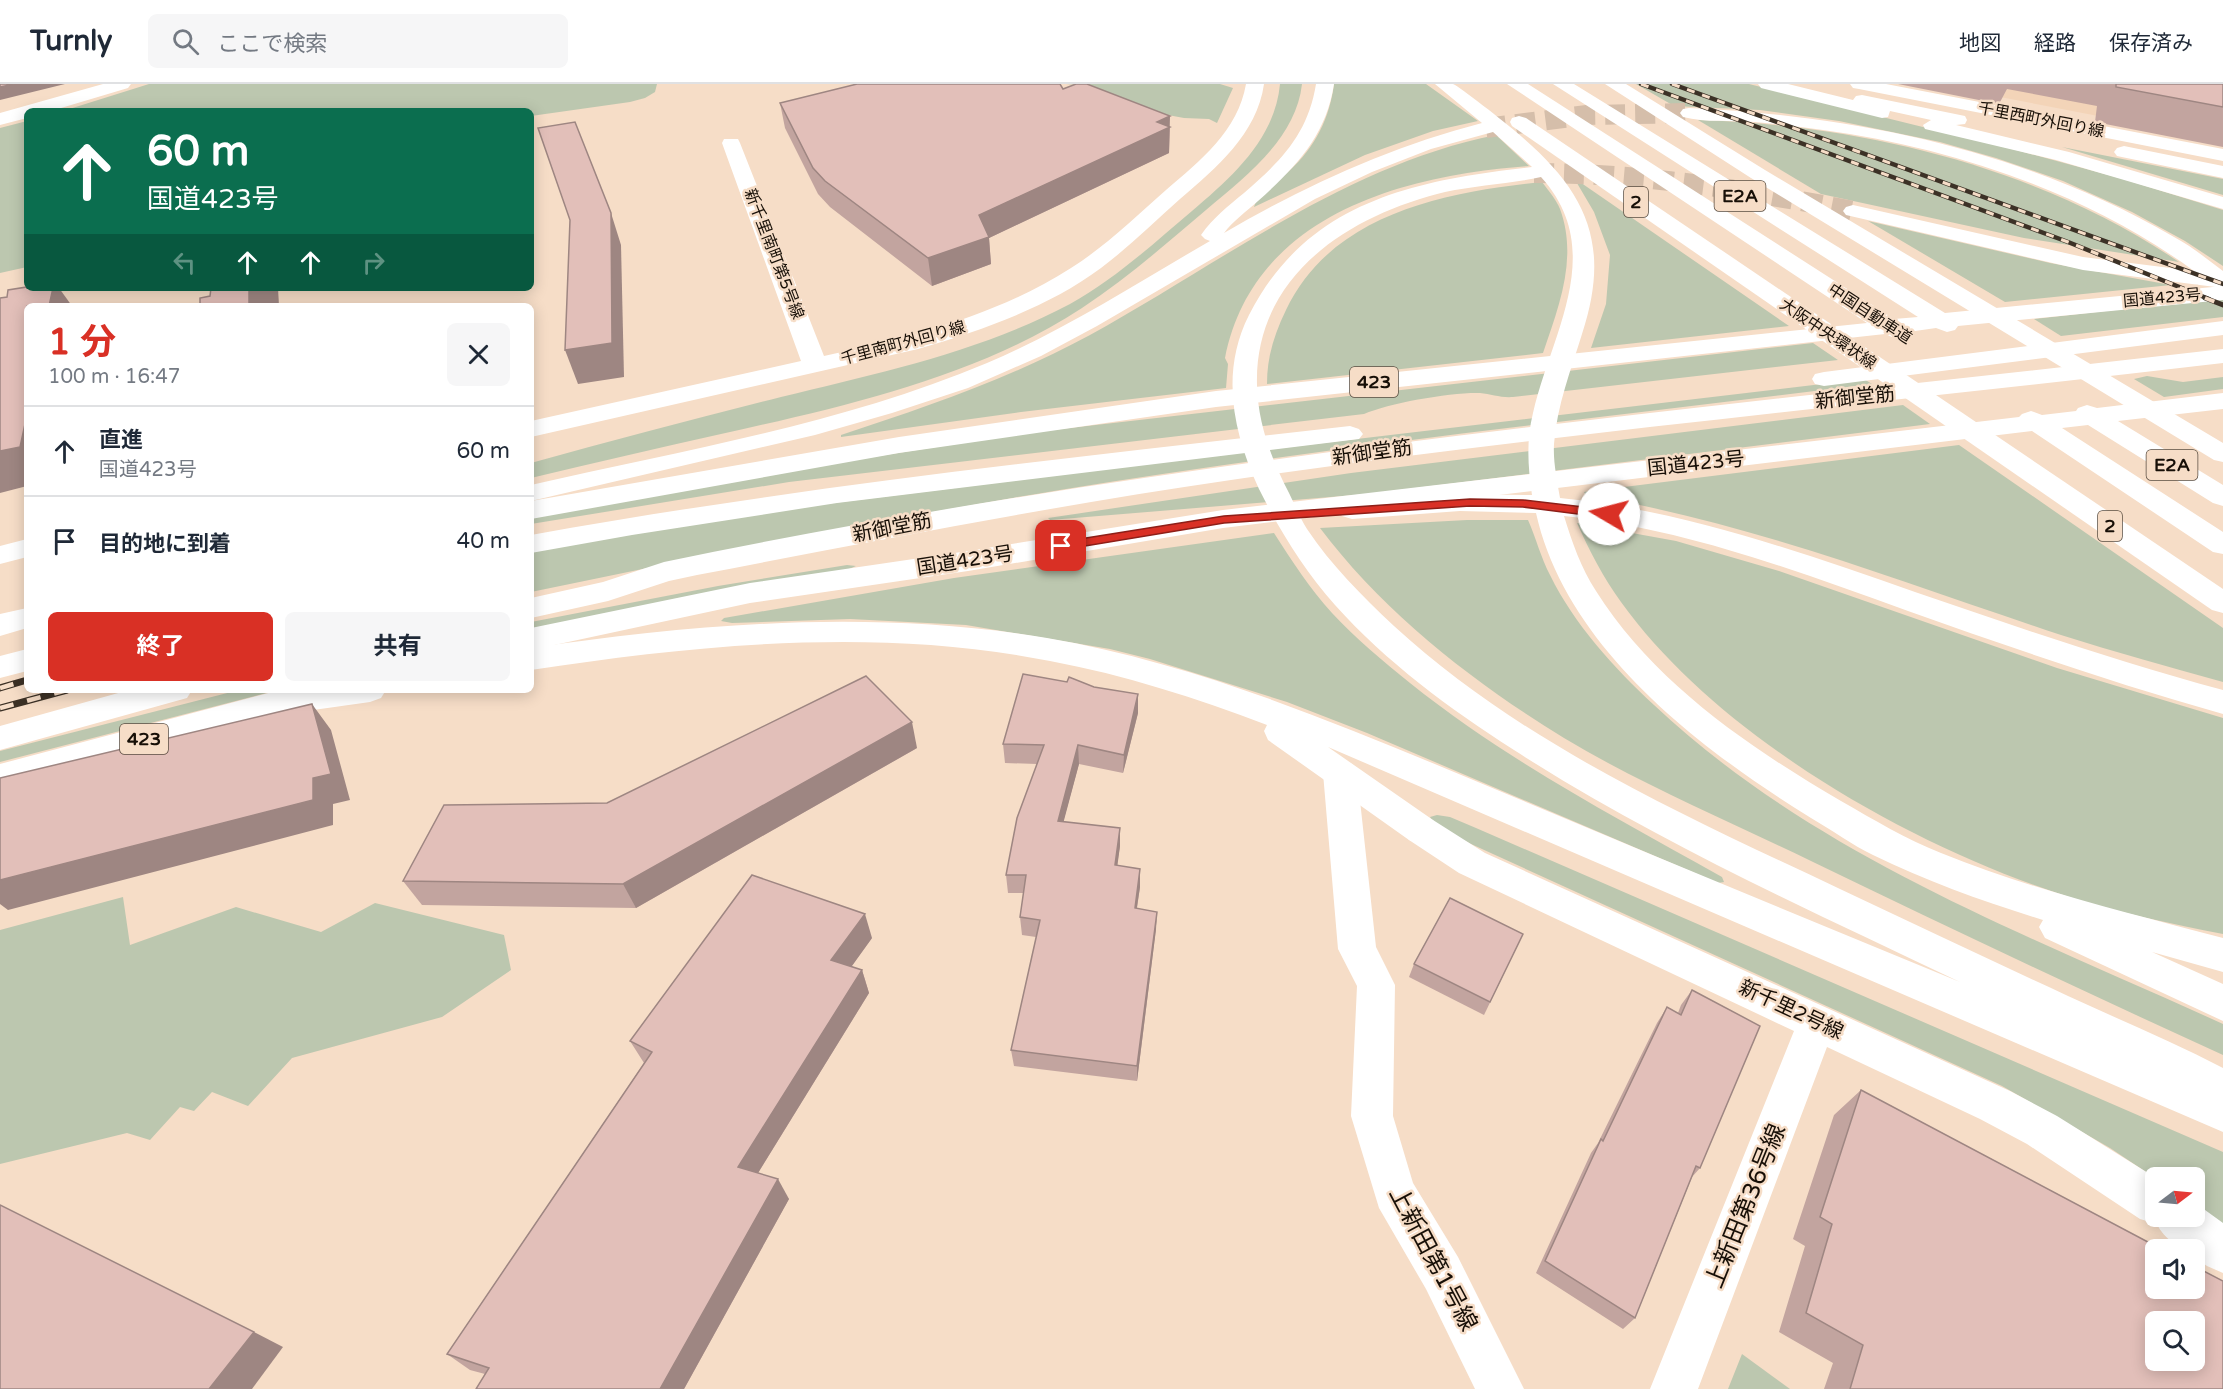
<!DOCTYPE html>
<html lang="ja">
<meta charset="utf-8">
<style>
:root{--surface:#fff;--page:#f6f6f7;--text:#1f2937;--muted:#747a83;--line:#e0e1e3;--accent:#d93025}
body{margin:0;font-family:"Varela Round","Noto Sans JP",sans-serif;background:var(--page);color:var(--text);height:100vh;display:flex;flex-direction:column;font-size:22px;white-space:nowrap}
*{box-sizing:border-box;margin:0}
p{font-size:20px;color:var(--muted)}
.icon{flex:none;width:33px;height:33px;fill:none;stroke:currentColor;stroke-width:2;stroke-linecap:round;stroke-linejoin:round}
.map{position:relative;flex:1;overflow:hidden}
.drawer{position:absolute;left:24px;top:219px;width:510px;height:390px;display:flex;flex-direction:column;background:var(--surface);border-radius:9px;box-shadow:0 3px 15px #0003}
.drawer>*{flex:none}
.banner{position:absolute;left:24px;top:24px;width:510px;height:183px;border-radius:9px;box-shadow:0 3px 15px #0003;background:#0b6e4f;color:#fff;overflow:hidden}
.needle{width:39px;rotate:74deg}
.tools{position:absolute;left:2145px;top:1083px;display:grid;gap:12px}
.tools a{display:grid;place-items:center;width:60px;height:60px;border-radius:9px;background:var(--surface);box-shadow:0 3px 15px #0003;font-size:30px}
.pin{position:absolute;display:grid;place-items:center;width:51px;height:51px;color:#fff;margin:-26px;border-radius:12px;box-shadow:0 3px 9px #0006}
.me{position:absolute;width:66px;margin:-33px;rotate:278deg;stroke-linejoin:round;filter:drop-shadow(0 0 4px #0008)}
.turn{display:flex;align-items:center;gap:21px;height:126px;padding:0 24px;font-size:27px}
.turn .icon{width:78px;height:78px;stroke-width:2.5}
.turn b{display:block;font-size:42px;line-height:51px}
.lanes{display:flex;align-items:center;height:57px;padding:0 24px;background:#0003;justify-content:center;gap:30px;direction:ltr}
.lanes .off{opacity:.35}
.round{display:grid;place-items:center;flex:none;width:63px;height:63px;border-radius:9px;background:var(--page)}
.headline{display:flex;align-items:center;justify-content:space-between;height:102px;padding:0 24px}
h1{font-size:36px;font-weight:700;line-height:45px;color:var(--accent)}
.primary-button{display:flex;gap:12px;margin-top:auto;padding:12px 24px}
.primary-button a{flex:1;height:69px;border-radius:9px;background:var(--accent);color:#fff;font-size:24px;font-weight:700;line-height:69px;text-align:center}
.primary-button a+a{background:var(--page);color:var(--text)}
ul{padding:0;list-style:none}
li{display:flex;align-items:center;gap:18px;height:90px;padding:0 24px;border-top:2px solid var(--line)}
li div{flex:1}
li b{display:block;font-size:22px}
li em{font-style:normal}
header{display:flex;align-items:center;gap:36px;box-sizing:border-box;height:84px;padding:0 30px;background:var(--surface);border-bottom:2px solid var(--line)}
header strong{font-size:28px}
nav{display:flex;gap:33px;margin-inline-start:auto;font-size:21px}
.search{width:420px;height:54px;background:var(--page);display:flex;align-items:center;gap:15px;box-sizing:border-box;padding:0 21px;border-radius:9px;color:var(--muted);font-size:22px}
.map>svg:first-child{display:block}
.built{fill:#f3d4b8}
.green{fill:#bcc7af}
.lines{fill:none;stroke-linecap:round;stroke-linejoin:round}
.major-tunnel{stroke:#d5beaa;stroke-width:20;stroke-dasharray:20 10;stroke-linecap:butt}
.minor{fill:#fff;fill-rule:evenodd}
.major{fill:#fff;fill-rule:evenodd}
.highway{fill:#fff;fill-rule:evenodd}
.rail-far2-casing{stroke:#3c3126;stroke-width:4.5}
.rail-far1-casing{stroke:#3c3126;stroke-width:5}
.rail-casing{stroke:#3c3126;stroke-width:7}
.rail-far2{stroke:#f6ddc7;stroke-width:3;stroke-dasharray:8;stroke-linecap:butt}
.rail-far1{stroke:#f6ddc7;stroke-width:4;stroke-dasharray:10;stroke-linecap:butt}
.rail{stroke:#f6ddc7;stroke-width:4.5;stroke-dasharray:14;stroke-linecap:butt}
.wall{fill:#c2a49f}
.shaded-wall{fill:#9e8682}
.building{fill:#e2bfb9;stroke:#9e8682;stroke-width:1.5;fill-rule:evenodd}
.route{fill:#d93025;stroke:#8d1f18;stroke-width:1.5}
.labels{text-anchor:middle;dominant-baseline:central;stroke-width:5;stroke-linejoin:round;paint-order:stroke}
.far-street-label{font-size:16px;fill:#170f07;stroke:#f6ddc7}
.shield{fill:#f6ddc7;stroke:#5a4d41;stroke-width:1.5}
.shield-label{font-size:18px;font-weight:bold;fill:#170f07}
.street-label{font-size:20px;fill:#170f07;stroke:#f6ddc7}
.near-street-label{font-size:24px;fill:#170f07;stroke:#f6ddc7}
</style>
<header>
<strong>Turnly</strong>
<div class="search"><svg class="icon" aria-label="search" viewBox="0 0 24 24"><circle cx="10" cy="10" r="6"/><path d="M15 15l6 6"/></svg>ここで検索</div>
<nav><a>地図</a><a>経路</a><a>保存済み</a></nav>
</header>
<div class="map">
<svg width="2223" height="1305" viewBox="0 0 2223 1305">
<rect width="100%" height="100%" fill="#f6ddc7"/>
<polygon class="built" points="1933,0 2223,0 2223,13 2119,36"/>
<g class="green">
<polygon points="149,0 657,0 655,8 645,14 630,18 531,32 531,27 63,27"/>
<polygon points="1066,0 1220,0 1233,4 1217,39 1209,35 1184,34 1157,29 1078,1"/>
<path d="M1280,0H1302C1296,55 1245,93 1206,126C1166,160 1126,195 1082,224C977,293 842,323 721,350C657,364 594,379 531,394V379C614,356 697,334 781,313C879,289 980,268 1070,220C1115,195 1153,160 1192,127C1232,93 1275,55 1280,0Z"/>
<path d="M1334,0H1426L1478,37L1433,47L1365,71L1254,123C1258,109 1278,97 1289,87C1315,64 1330,33 1334,0Z"/>
<polygon points="1636,0 1749,0 2016,66 2123,95 2223,126 2223,182 2185,157 2132,128 2063,97 1996,74 1940,58 1839,37 1760,26 1674,22"/>
<path d="M1698,36C1864,41 2040,84 2179,178L2024,154L1821,110Z"/>
<polygon points="27,37 27,183 0,189 0,44"/>
<path d="M1496,51L1529,82C1403,91 1253,131 1225,274L1228,280L1226,304L1021,328L841,353V351C926,323 1011,294 1090,251C1221,179 1346,81 1496,51Z"/>
<polygon points="2062,63 2223,95 2223,111"/>
<polygon points="1574,94 1789,242 1591,264 1606,220 1610,171 1594,128"/>
<path d="M1542,98C1548,106 1556,115 1560,125C1578,174 1559,222 1543,269L1267,300C1267,273 1274,251 1286,226C1332,129 1446,108 1542,98Z"/>
<polygon points="1868,137 2050,179 2171,201 2005,218"/>
<polygon points="2223,214 2223,233 2061,252 2034,235"/>
<path d="M1813,259L1838,276L1513,313C1501,314 1491,310 1480,309C1452,308 1389,319 1364,330L789,398L531,440V432L732,395L1026,349Z"/>
<polygon points="2147,292 2183,298 2223,293 2223,305 2164,313 2134,295"/>
<path d="M1864,295L1872,300C1601,334 1330,362 1060,406C883,435 707,472 531,508V468L713,434L1212,372Z"/>
<polygon points="1903,321 1930,340 1367,410 1050,436 1048,434 1351,389"/>
<path d="M1959,361L2223,544V598C2169,583 2115,568 2061,551C1904,499 1750,438 1586,411L1584,408Z"/>
<path d="M1467,436H1528C1536,454 1541,474 1550,491C1574,540 1614,584 1654,621C1816,773 2024,849 2223,940V971C2085,908 1947,843 1811,777C1729,737 1642,701 1564,654C1474,599 1384,529 1320,444Z"/>
<path d="M1577,439L1676,457L1779,487L2057,584L2223,634V850C2172,840 2119,829 2069,813C1912,763 1718,653 1621,518C1603,493 1589,466 1577,439Z"/>
<path d="M1274,449C1292,477 1310,505 1332,529C1356,555 1383,577 1410,599C1506,676 1615,733 1722,793L1724,798L1718,799L1367,649L1287,618L1150,575L1110,565L966,541L850,535L732,539L721,537L724,534L954,494Z"/>
<polygon points="847,481 856,482 849,485 531,547 531,538 718,502"/>
<polygon points="239,606 278,606 0,678 0,667"/>
<polygon points="1437,731 1450,733 1476,744 2223,1068 2223,1141 2195,1121 2194,1094 2155,1094 2110,1064 2002,1002 1471,760 1436,742 1430,733"/>
<polygon points="123,813 130,861 236,823 321,848 375,819 504,851 511,886 442,933 292,974 248,1022 212,1008 194,1027 180,1023 150,1056 127,1049 0,1080 0,846"/>
<polygon points="1742,1270 1790,1305 1728,1305"/>
</g>
<g class="lines">
<g class="major-tunnel">
<polyline points="1486,44 1587,31 1689,29"/>
<path d="M1534,89C1642,89 1747,106 1853,127"/>
</g>
<g class="minor">
<polygon points="103,0 131,0 128,4 51,27 27,27 27,34 0,41 0,29"/>
<path d="M1246,0H1264C1257,50 1216,84 1180,115C1154,138 1129,163 1101,184C1047,224 982,246 918,265L531,353V337L801,277L722,59L724,55H738L740,59L824,272C910,253 996,232 1071,184C1106,162 1135,133 1166,106C1200,77 1238,47 1246,0Z"/>
<polygon points="1850,0 1886,0 2223,65 2223,77 1859,5 1853,4"/>
<polygon points="27,455 27,473 0,480 0,462"/>
<polygon points="1340,676 1352,680 1357,689 1376,863 1395,901 1393,1032 1413,1099 1458,1173 1524,1305 1475,1305 1426,1205 1379,1124 1351,1032 1357,902 1338,865 1323,689 1328,680"/>
<path d="M1421,732L1433,736L1485,769L2010,1007L2057,1032L2156,1094V1132H2194V1118L2223,1139V1189L2207,1182L2194,1173V1166C2181,1166 2163,1154 2157,1140L2140,1135L2027,1060L1980,1035L1827,963L1698,1305H1650L1794,947L1459,789L1409,756L1403,746L1409,736Z"/>
</g>
<g class="major">
<path d="M1316,0H1334C1326,52 1296,83 1258,117C1247,127 1233,137 1224,149C1306,101 1390,63 1482,39L1435,0C1440,0 1448,0 1453,0C1459,2 1507,40 1515,47C1586,106 1612,159 1582,250C1571,286 1557,321 1554,360C1553,378 1557,396 1560,414C1682,426 1800,468 1915,508C2017,543 2119,578 2223,606V630C2117,600 2012,564 1908,527C1797,487 1683,444 1564,432C1572,458 1581,484 1596,507C1653,598 1750,664 1841,717C1874,736 1906,755 1941,769C2033,806 2128,829 2223,854V888L2152,868L2223,900V937L2045,854L2039,843L2043,836C1985,818 1928,798 1873,771C1852,761 1832,746 1811,734C1700,665 1566,564 1536,429L1460,427L1352,435L1342,432L1338,426L1342,420L1352,417L1460,410L1532,411C1528,383 1526,357 1533,329C1551,250 1608,167 1541,93C1509,100 1476,101 1445,108C1350,131 1254,191 1257,301C1258,340 1271,374 1289,409C1295,421 1300,434 1307,445C1331,481 1362,512 1394,542C1521,659 1685,732 1840,805C1916,841 1992,877 2068,912C2120,936 2173,958 2223,984V1048L1328,663L1433,736L1439,746L1433,756L1421,760L1409,756L1268,656L1264,647L1267,641C1196,614 1125,591 1050,577C879,543 702,560 531,586V564C702,539 875,525 1047,554C1205,581 1355,647 1502,708C1654,772 1807,835 1960,898C1809,826 1655,757 1514,666C1450,625 1386,578 1335,521C1304,486 1280,447 1259,405C1233,349 1220,288 1249,231C1307,117 1415,96 1532,83L1493,48L1431,65L1372,88L1315,115L1097,242L1041,272L968,304L892,329L815,351L531,417V401C684,366 842,340 987,279C1065,246 1137,199 1210,157L1205,155L1201,151C1213,134 1228,122 1244,109C1281,77 1308,50 1316,0Z"/>
<polygon points="1605,0 1626,0 1765,86 2223,359 2223,378 2214,376 1751,94"/>
<polygon points="1758,0 1788,0 1853,16 1856,12 1862,11 1965,32 1967,36 1965,40 1956,41 2069,68 2223,113 2223,125 2056,76 1925,45 1923,41 1931,36 1890,27 1888,33 1882,34 1761,4"/>
<path d="M1689,24C1858,32 2026,67 2174,153C2191,162 2207,175 2223,187V204L2083,186L1846,131L1843,127L1846,123L1853,121L2083,173L2194,187C2087,109 1954,64 1823,46C1801,43 1778,40 1755,38C1731,36 1706,39 1683,33L1680,29L1683,25Z"/>
<polygon points="1519,32 1526,34 2223,505 2223,529 2212,526 1512,42 1510,38 1512,34"/>
<polygon points="2124,62 2223,82 2223,94 2117,72 2114,68 2117,64"/>
<polygon points="289,606 386,606 381,614 370,618 292,629 281,625 276,617 281,609"/>
</g>
<g class="highway">
<polygon points="1507,0 1528,0 1894,235 1918,233 1553,0 1574,0 1945,229 2223,202 2223,216 1958,242 1955,246 1947,248 1936,244 1908,248 1905,253 1897,255 1885,250 1216,323 899,369 531,435 531,417 899,353 1216,307 1867,239"/>
<polygon points="2223,237 2223,251 1824,302 1815,300 1812,295 1815,290 1824,288"/>
<path d="M2223,265V279C1892,318 1560,349 1231,396C1052,422 875,457 697,491L669,497L608,517L531,534V514L603,498L664,478C1179,371 1702,325 2223,265Z"/>
<polygon points="2223,309 2223,325 2118,337 2223,401 2223,422 2213,419 2088,341 2062,344 2223,448 2223,470 2213,468 2032,347 1223,444 968,487 750,519 531,566 531,544 750,499 968,467 1223,426 2019,333 2022,330 2031,327 2042,331 2076,327 2078,324 2087,321 2097,324"/>
<path d="M1350,342L1359,345L1363,350L1359,355L837,419L632,451L531,469V451C802,402 1076,373 1350,342Z"/>
<polygon points="27,524 27,544 0,552 0,530"/>
<polygon points="27,565 27,587 0,594 0,572"/>
<polygon points="129,606 192,606 187,614 0,666 0,642"/>
<polygon points="280,606 340,606 335,614 324,618 0,706 0,680"/>
</g>
<g class="rail-far2-casing">
<g id="rail-far2">
<polyline points="1641,0 2068,158 2209,215"/>
<polyline points="1672,0 2223,200"/>
</g>
</g>
<g class="rail-far1-casing">
<polyline id="rail-far1" points="2205,214 2223,221"/>
</g>
<g class="rail-casing">
<g id="rail">
<polyline points="0,604 27,596"/>
<polyline points="0,624 67,606"/>
</g>
</g>
<use href="#rail-far2" class="rail-far2"/>
<use href="#rail-far1" class="rail-far1"/>
<use href="#rail" class="rail"/>
</g>
<g class="wall">
<polygon points="1898,0 2223,0 2223,63 2095,38 2097,22 2007,5 1999,20"/>
<polygon points="1063,5 1170,43 1169,69 989,154 991,180 932,202 830,123 818,110 785,44 780,19"/>
<polygon points="1138,610 1138,629 1123,689 1079,680 1063,738 1120,762 1117,782 1140,785 1140,803 1137,824 1156,845 1137,997 1014,982 1011,966 1036,853 1022,851 1020,833 1024,809 1008,809 1006,791 1037,680 1005,679 1003,660"/>
<polygon points="917,664 636,824 422,821 403,797 607,719"/>
<polygon points="1523,850 1484,931 1409,893 1414,880"/>
<polygon points="872,854 851,883 862,886 869,909 758,1089 789,1115 684,1305 476,1305 485,1290 470,1286 447,1270 644,979 630,957"/>
<polygon points="1692,906 1700,1084 1692,1093 1635,1234 1623,1245 1536,1189 1591,1069 1598,1059 1657,939 1667,923 1678,929 1681,921"/>
<polygon points="1861,1006 2223,1305 1824,1305 1833,1279 1779,1248 1805,1162 1793,1155 1834,1031"/>
</g>
<g class="shaded-wall">
<polygon points="14,0 65,0 0,16 0,3"/>
<polygon points="1170,32 1169,69 989,154 991,180 932,202 928,174 979,131 1157,38"/>
<polygon points="611,129 621,161 624,293 578,300 565,266"/>
<polygon points="53,204 59,204 72,222 49,222"/>
<polygon points="249,204 278,204 279,222 249,222"/>
<polygon points="27,331 27,402 0,409 0,367"/>
<polygon points="1138,610 1138,629 1123,689 1124,671"/>
<polygon points="312,620 331,646 350,716 333,720 333,741 8,826 0,820 0,796"/>
<polygon points="912,638 917,664 636,824 623,800"/>
<polygon points="1078,661 1079,680 1059,755 1058,737"/>
<polygon points="1120,744 1120,762 1115,799 1115,781"/>
<polygon points="1140,785 1140,803 1134,842 1135,824"/>
<polygon points="1157,828 1156,845 1137,997 1137,982"/>
<polygon points="865,830 872,854 839,900 831,876"/>
<polygon points="862,886 869,909 750,1102 738,1083"/>
<polygon points="778,1095 789,1115 684,1305 660,1305"/>
<polygon points="254,1248 283,1263 252,1305 209,1305"/>
</g>
<g class="building">
<polygon points="0,0 14,0 0,3"/>
<polygon points="857,0 1060,0 1063,5 1076,0 1087,0 1170,32 1157,38 1170,43 979,131 989,153 928,174 825,97 813,84 780,19"/>
<polygon points="2116,0 2223,0 2223,23 2116,3"/>
<polygon points="575,38 611,129 612,259 565,266 570,136 538,44"/>
<polygon points="27,203 27,204 53,204 49,222 27,222 27,331 20,363 0,367 0,214 7,213 8,206"/>
<polygon points="211,204 249,204 249,222 200,222 200,214 210,212"/>
<polygon points="1023,590 1067,598 1069,593 1094,603 1138,610 1124,671 1078,661 1058,737 1120,744 1115,781 1140,785 1135,824 1157,828 1137,982 1011,966 1040,836 1020,833 1026,791 1006,791 1017,734 1044,661 1003,660"/>
<polygon points="866,592 912,638 623,800 403,797 444,721 607,719"/>
<polygon points="312,620 331,690 313,694 313,716 0,796 0,694"/>
<polygon points="752,791 865,830 831,876 862,886 738,1083 778,1095 660,1305 476,1305 489,1284 447,1270 652,968 630,957"/>
<polygon points="1450,814 1523,850 1490,918 1414,880"/>
<polygon points="1692,906 1760,942 1700,1084 1696,1082 1635,1234 1545,1177 1601,1055 1603,1057 1667,923 1681,931"/>
<path d="M1861,1006L2163,1166H2156V1204H2194V1182L2223,1197V1305H1850L1863,1261L1806,1229L1832,1140L1820,1133ZM2156,1238H2194V1276H2156Z"/>
<polygon points="0,1121 254,1248 209,1305 0,1305"/>
</g>
<polygon class="route" points="1470,415 1523,416 1609,426 1615,430 1609,434 1523,423 1470,422 1224,439 1061,466 1055,462 1061,458 1224,432"/>
<g class="labels">
<g class="far-street-label">
<text transform="translate(2041 36) rotate(11)">千里西町外回り線</text>
<text transform="translate(774 170) rotate(69)">新千里南町第5号線</text>
<text transform="translate(2162 214) rotate(-5)">国道423号</text>
<text transform="translate(1870 230) rotate(33)">中国自動車道</text>
<text transform="translate(1828 250) rotate(34)">大阪中央環状線</text>
<text transform="translate(903 259) rotate(-15)">千里南町外回り線</text>
</g>
<g class="shield">
<rect x="1714.5" y="97" width="51" height="30" rx="4.5"/>
<rect x="1624" y="103" width="24" height="30" rx="4.5"/>
<rect x="1350" y="283" width="48" height="30" rx="4.5"/>
<rect x="2146.5" y="366" width="51" height="30" rx="4.5"/>
<rect x="2098" y="427" width="24" height="30" rx="4.5"/>
<rect x="120" y="640" width="48" height="30" rx="4.5"/>
</g>
<g class="shield-label">
<text x="1740" y="112">E2A</text>
<text x="1636" y="118">2</text>
<text x="1374" y="298">423</text>
<text x="2172" y="381">E2A</text>
<text x="2110" y="442">2</text>
<text x="144" y="655">423</text>
</g>
<g class="street-label">
<text transform="translate(1855 314) rotate(-6)">新御堂筋</text>
<text transform="translate(1372 369) rotate(-8)">新御堂筋</text>
<text transform="translate(1696 380) rotate(-6)">国道423号</text>
<text transform="translate(892 444) rotate(-11)">新御堂筋</text>
<text transform="translate(965 477) rotate(-9)">国道423号</text>
<text transform="translate(1791 926) rotate(25)">新千里2号線</text>
</g>
<g class="near-street-label">
<text transform="translate(1746 1122) rotate(-68)">上新田第36号線</text>
<text transform="translate(1433 1175) rotate(62)">上新田第1号線</text>
</g>
</g>
</svg>
<div class="tools">
<a><svg class="needle" viewBox="-14 -14 28 28"><path d="M0-13l5 13h-10z" fill="#e53935"/><path d="M0 13l5-13h-10z" fill="#747a83"/></svg></a>
<a><svg class="icon" aria-label="sound" viewBox="0 0 24 24"><path d="M4 9h4l5-4v14l-5-4H4zM17 9q2 3 0 6"/></svg></a>
<a><svg class="icon" aria-label="search" viewBox="0 0 24 24"><circle cx="10" cy="10" r="6"/><path d="M15 15l6 6"/></svg></a>
</div>
<div class="pin" style="left:1061px;top:462px;background:#d93025"><svg class="icon" aria-label="arrive" viewBox="0 0 24 24"><path d="M6 21V4h12l-3 4 3 4H6"/></svg></div>
<svg class="me" style="left:1609px;top:430px" viewBox="-20 -20 40 40"><circle r="19" fill="#fff"/><path d="M0-13L10 11 0 6-10 11z" fill="#d93025"/></svg>
<div class="banner">
<div class="turn"><svg class="icon" aria-label="ahead" viewBox="0 0 24 24"><path d="M12 20V5M6 11l6-6 6 6"/></svg><div><b>60 m</b>国道423号</div></div>
<div class="lanes"><svg class="icon off" aria-label="left" viewBox="0 0 24 24"><path d="M17 20v-9H6M10 6l-5 5 5 5"/></svg><svg class="icon" aria-label="ahead" viewBox="0 0 24 24"><path d="M12 20V5M6 11l6-6 6 6"/></svg><svg class="icon" aria-label="ahead" viewBox="0 0 24 24"><path d="M12 20V5M6 11l6-6 6 6"/></svg><svg class="icon off" aria-label="right" viewBox="0 0 24 24"><path d="M7 20v-9h11M14 6l5 5-5 5"/></svg></div>
</div>
<section class="drawer">
<div class="headline"><div><h1>1 分</h1><p>100 m · 16:47</p></div><a class="round"><svg class="icon" aria-label="close" viewBox="0 0 24 24"><path d="M6 6l12 12M18 6L6 18"/></svg></a></div>
<ul>
<li><svg class="icon" aria-label="ahead" viewBox="0 0 24 24"><path d="M12 20V5M6 11l6-6 6 6"/></svg><div><b>直進</b><p>国道423号</p></div><em>60 m</em></li>
<li><svg class="icon" aria-label="arrive" viewBox="0 0 24 24"><path d="M6 21V4h12l-3 4 3 4H6"/></svg><div><b>目的地に到着</b></div><em>40 m</em></li>
</ul>
<div class="primary-button"><a>終了</a><a>共有</a></div>
</section>
</div>
